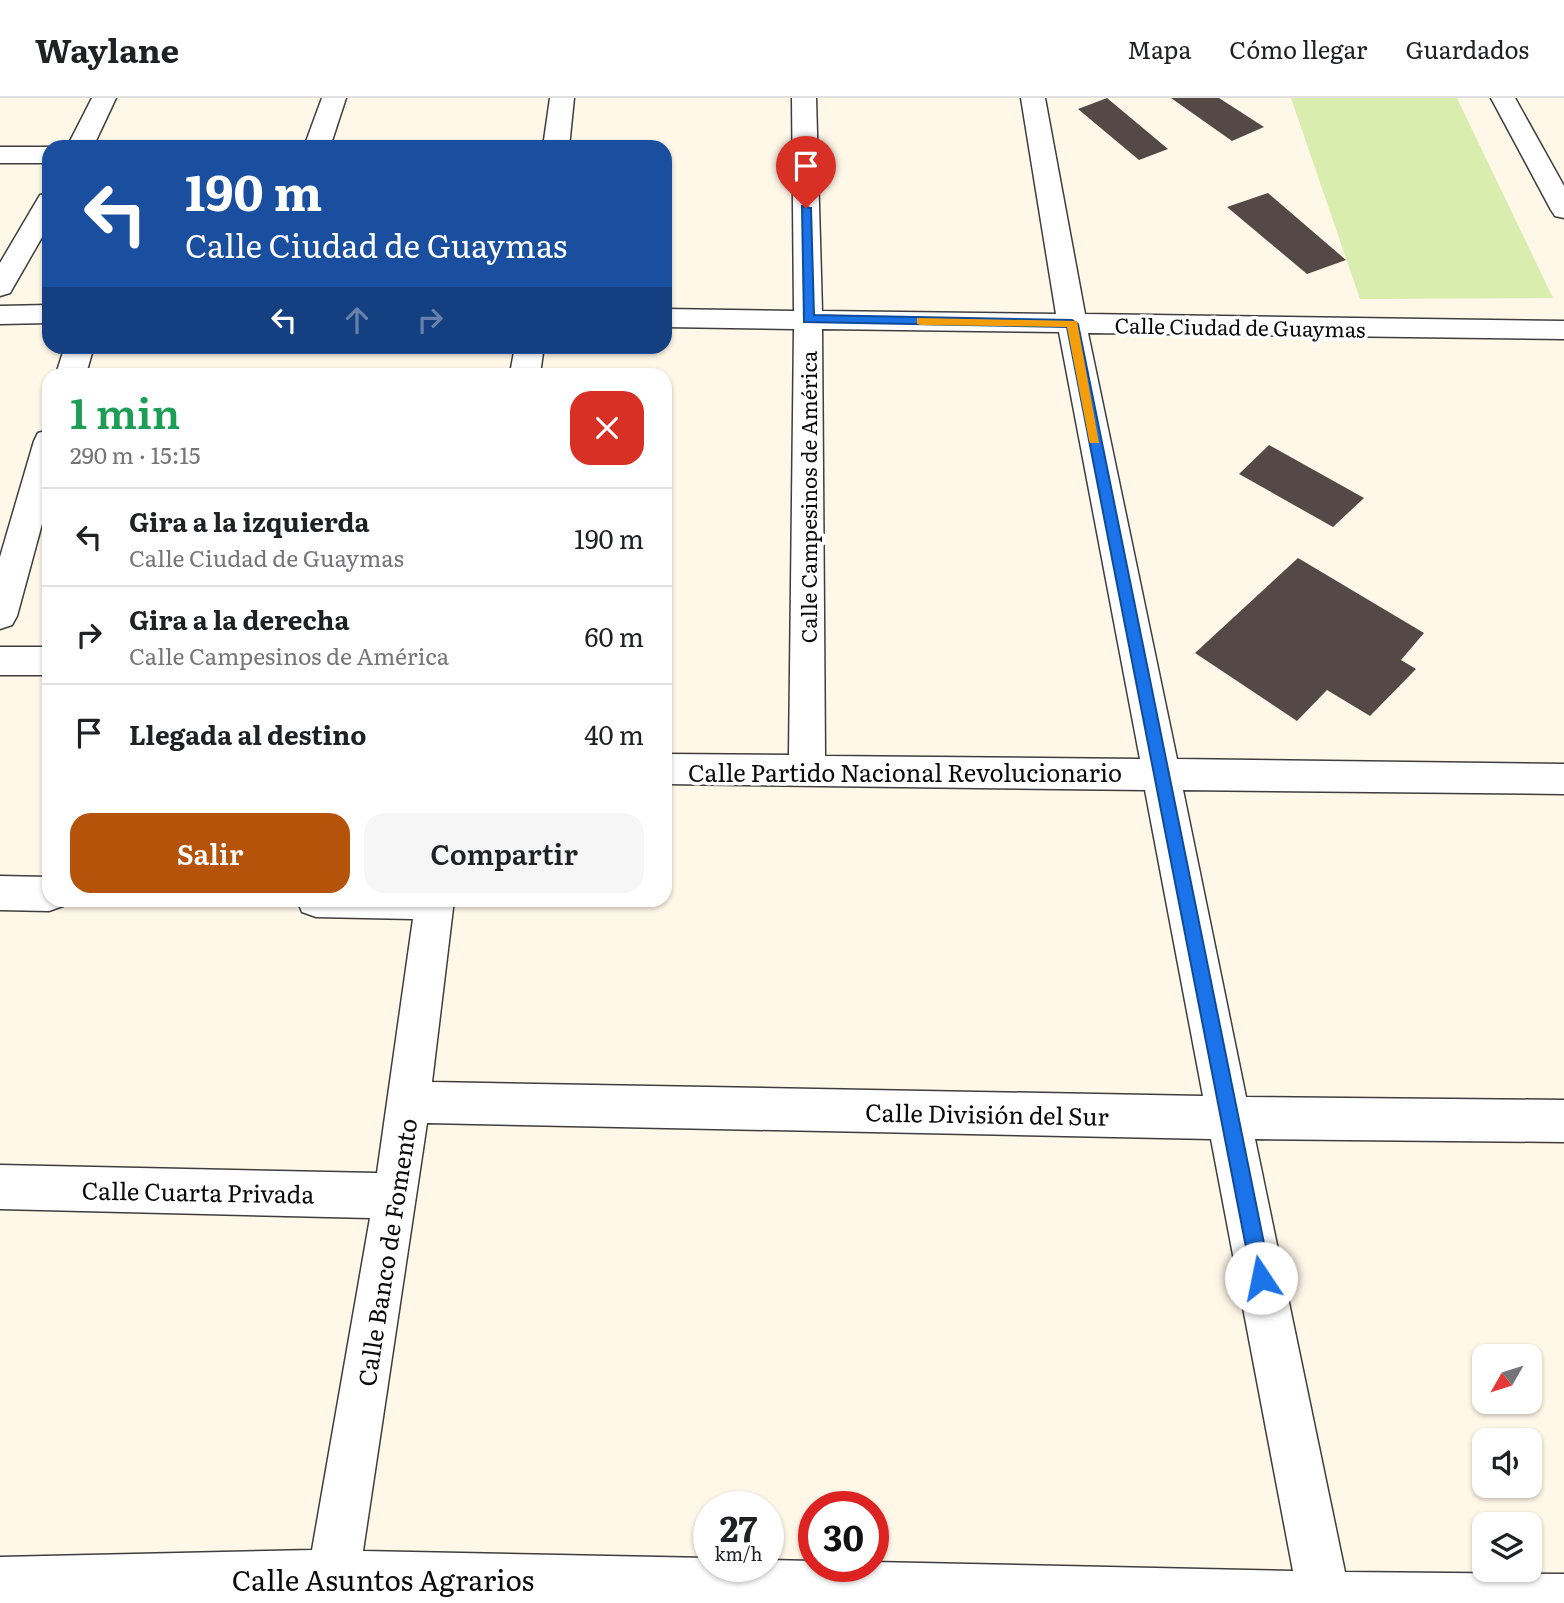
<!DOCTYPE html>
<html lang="es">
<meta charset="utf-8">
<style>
:root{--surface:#fff;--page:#f6f6f6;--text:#202124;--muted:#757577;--line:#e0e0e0;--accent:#b45309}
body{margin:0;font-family:Literata,serif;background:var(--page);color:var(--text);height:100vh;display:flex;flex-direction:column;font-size:26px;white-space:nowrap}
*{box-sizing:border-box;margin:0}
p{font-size:23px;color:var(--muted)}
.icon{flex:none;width:38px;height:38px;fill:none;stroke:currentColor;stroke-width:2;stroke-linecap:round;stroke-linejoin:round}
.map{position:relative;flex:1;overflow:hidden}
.drawer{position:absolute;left:42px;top:270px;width:630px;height:539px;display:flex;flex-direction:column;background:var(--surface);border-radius:21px;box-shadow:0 2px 5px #0004}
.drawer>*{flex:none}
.hud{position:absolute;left:42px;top:42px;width:630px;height:214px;border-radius:21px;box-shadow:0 2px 5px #0004;background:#1a4fa0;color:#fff;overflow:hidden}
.needle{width:46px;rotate:231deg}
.tools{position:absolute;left:1472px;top:1246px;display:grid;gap:14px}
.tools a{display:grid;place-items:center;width:70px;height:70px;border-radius:14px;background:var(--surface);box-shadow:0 2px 5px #0004;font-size:35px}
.speed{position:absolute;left:693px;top:1393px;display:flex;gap:14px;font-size:35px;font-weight:700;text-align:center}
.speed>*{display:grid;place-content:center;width:91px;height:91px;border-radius:50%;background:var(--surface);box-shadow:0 2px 5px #0004;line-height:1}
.speed small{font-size:18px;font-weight:400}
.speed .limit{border:10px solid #d22;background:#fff;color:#111}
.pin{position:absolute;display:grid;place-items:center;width:60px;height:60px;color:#fff;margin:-72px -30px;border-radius:50% 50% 50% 0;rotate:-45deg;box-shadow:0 0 7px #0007}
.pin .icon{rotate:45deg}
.me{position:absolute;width:77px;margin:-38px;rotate:349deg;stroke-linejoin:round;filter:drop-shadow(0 0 5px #0008)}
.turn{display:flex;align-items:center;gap:24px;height:147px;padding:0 28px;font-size:32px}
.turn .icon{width:91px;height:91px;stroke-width:2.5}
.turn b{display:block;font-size:49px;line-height:60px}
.lanes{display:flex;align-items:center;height:66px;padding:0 28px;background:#0003;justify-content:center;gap:35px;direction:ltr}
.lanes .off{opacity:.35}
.round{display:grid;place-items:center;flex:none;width:74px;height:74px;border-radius:21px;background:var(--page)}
.overview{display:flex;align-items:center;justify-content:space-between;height:119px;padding:0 28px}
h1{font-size:42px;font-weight:600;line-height:52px;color:#1e9e55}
.cta{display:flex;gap:14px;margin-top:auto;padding:14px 28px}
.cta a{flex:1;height:80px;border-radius:21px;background:var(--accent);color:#fff;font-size:28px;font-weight:600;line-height:80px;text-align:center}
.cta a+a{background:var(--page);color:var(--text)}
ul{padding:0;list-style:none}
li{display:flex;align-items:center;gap:21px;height:98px;padding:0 28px;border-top:2px solid var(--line)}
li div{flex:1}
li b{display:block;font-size:26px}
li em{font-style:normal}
header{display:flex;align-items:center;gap:42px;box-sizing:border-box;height:98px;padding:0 35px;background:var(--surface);border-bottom:2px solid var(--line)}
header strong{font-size:33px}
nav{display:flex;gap:38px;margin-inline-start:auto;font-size:24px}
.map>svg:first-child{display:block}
.green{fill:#d9edae}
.building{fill:#544946}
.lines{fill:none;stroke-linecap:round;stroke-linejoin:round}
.street-casing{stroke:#3e3e3e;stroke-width:3}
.street{fill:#fff;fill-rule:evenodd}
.route{fill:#1a73e8;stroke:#114b97;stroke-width:2}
.slow{fill:#f59e0b}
.labels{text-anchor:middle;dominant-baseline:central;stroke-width:7;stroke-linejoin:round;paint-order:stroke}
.far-street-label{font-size:21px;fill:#0b0b0b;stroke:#fff}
.street-label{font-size:24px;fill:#0b0b0b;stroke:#fff}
.near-street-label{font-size:28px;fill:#0b0b0b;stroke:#fff}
</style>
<header>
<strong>Waylane</strong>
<nav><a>Mapa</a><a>Cómo llegar</a><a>Guardados</a></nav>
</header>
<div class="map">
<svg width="1564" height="1505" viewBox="0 0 1564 1505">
<rect width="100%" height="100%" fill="#fff7e8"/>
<polygon class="green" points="1291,0 1457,0 1553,200 1360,201"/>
<g class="building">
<polygon points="1107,0 1168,51 1139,62 1078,11"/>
<polygon points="1171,0 1219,0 1264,29 1232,43"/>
<polygon points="1268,95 1346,162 1307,176 1227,109"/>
<polygon points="1269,347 1364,400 1333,429 1239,376"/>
<polygon points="1298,460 1424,535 1401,562 1416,571 1370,618 1327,592 1297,623 1195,555"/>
</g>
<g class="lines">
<g class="street-casing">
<g id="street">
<polygon points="92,0 116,0 93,49 67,49"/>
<polygon points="322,0 346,0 330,49 304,49"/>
<polygon points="550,0 574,0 569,49 543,49"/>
<path d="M792,0H816L822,213L1056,216L1021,0H1045L1085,216L1564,223V241L1088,235L1177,661L1564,666V696L1183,692L1246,999L1564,1002V1044L1255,1041L1345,1474L1564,1476V1505H0V1459L312,1452L370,1120L0,1111V1067L377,1075L413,821L316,819L302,814L297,802H454L432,984L1203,998L1145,692L665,686V656L789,657L794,231L665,229V211L794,213ZM822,231L1059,234L1140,661L825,658ZM427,1025L1211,1041L1293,1473L873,1464V1468H814V1463L768,1462V1468H709V1460L363,1453Z"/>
<polygon points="1491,0 1515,0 1564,88 1564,120 1555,118 1551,112"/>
<rect x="0" y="49" width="49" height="16"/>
<polygon points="49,95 49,127 10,195 0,198 0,165 40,97"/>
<polygon points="49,207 49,225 0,226 0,208"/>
<polygon points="65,248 94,248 86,276 56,276"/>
<polygon points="515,248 544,248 540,276 510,276"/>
<polygon points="49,332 49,400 17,518 12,527 0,531 0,459 34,343 38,335"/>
<rect x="0" y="549" width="49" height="28"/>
<polygon points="0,778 49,779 49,802 66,802 63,808 49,813 0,812"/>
</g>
</g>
<use href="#street" class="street"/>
</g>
<polygon class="route" points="802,108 811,110 814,217 1072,222 1078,226 1271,1180 1268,1187 1261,1190 1254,1187 1252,1180 1067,229 804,224"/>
<polygon class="slow" points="917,220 1077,223 1099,345 1090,345 1089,342 1067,229 921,227 917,226"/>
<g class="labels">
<g class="far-street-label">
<text transform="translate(1240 228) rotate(1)">Calle Ciudad de Guaymas</text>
<text transform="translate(807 399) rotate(-90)">Calle Campesinos de América</text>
</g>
<g class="street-label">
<text x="905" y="673">Calle Partido Nacional Revolucionario</text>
<text transform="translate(987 1015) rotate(1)">Calle División del Sur</text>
<text transform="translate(198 1093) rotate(1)">Calle Cuarta Privada</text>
<text transform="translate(386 1154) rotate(-81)">Calle Banco de Fomento</text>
</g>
<g class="near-street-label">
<text x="383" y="1481">Calle Asuntos Agrarios</text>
</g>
</g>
</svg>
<div class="tools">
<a><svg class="needle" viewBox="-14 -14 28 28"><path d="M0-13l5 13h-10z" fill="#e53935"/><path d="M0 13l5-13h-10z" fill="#757577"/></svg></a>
<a><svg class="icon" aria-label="sound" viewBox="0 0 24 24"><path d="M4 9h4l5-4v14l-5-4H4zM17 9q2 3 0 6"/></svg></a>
<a><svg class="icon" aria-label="layers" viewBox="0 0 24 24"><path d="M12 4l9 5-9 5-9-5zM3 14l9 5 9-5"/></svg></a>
</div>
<div class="speed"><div>27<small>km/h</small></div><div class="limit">30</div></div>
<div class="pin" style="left:806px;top:110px;background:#d93025"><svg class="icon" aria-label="arrive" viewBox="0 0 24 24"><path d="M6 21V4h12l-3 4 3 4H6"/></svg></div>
<svg class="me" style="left:1261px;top:1180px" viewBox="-20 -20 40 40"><circle r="19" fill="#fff"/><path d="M0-13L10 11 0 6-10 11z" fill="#1a73e8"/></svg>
<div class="hud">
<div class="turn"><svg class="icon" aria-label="left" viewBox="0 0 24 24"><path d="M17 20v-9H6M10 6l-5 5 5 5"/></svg><div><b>190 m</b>Calle Ciudad de Guaymas</div></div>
<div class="lanes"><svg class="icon" aria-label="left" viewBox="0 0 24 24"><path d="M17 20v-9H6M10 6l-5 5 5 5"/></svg><svg class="icon off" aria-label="ahead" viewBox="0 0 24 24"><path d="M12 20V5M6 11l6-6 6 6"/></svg><svg class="icon off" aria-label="right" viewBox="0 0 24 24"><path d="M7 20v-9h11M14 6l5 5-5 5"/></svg></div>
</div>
<section class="drawer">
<div class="overview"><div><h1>1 min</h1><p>290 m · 15:15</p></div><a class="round" style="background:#d93025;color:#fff"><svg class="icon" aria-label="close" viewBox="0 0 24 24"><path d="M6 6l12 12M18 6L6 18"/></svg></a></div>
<ul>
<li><svg class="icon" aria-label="left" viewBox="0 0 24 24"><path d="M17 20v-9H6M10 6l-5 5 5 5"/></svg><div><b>Gira a la izquierda</b><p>Calle Ciudad de Guaymas</p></div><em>190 m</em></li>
<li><svg class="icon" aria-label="right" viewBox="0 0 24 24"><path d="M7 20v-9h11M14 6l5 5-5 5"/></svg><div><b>Gira a la derecha</b><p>Calle Campesinos de América</p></div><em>60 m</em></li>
<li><svg class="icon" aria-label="arrive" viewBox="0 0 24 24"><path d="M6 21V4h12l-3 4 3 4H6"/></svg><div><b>Llegada al destino</b></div><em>40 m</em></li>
</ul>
<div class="cta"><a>Salir</a><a>Compartir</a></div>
</section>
</div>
